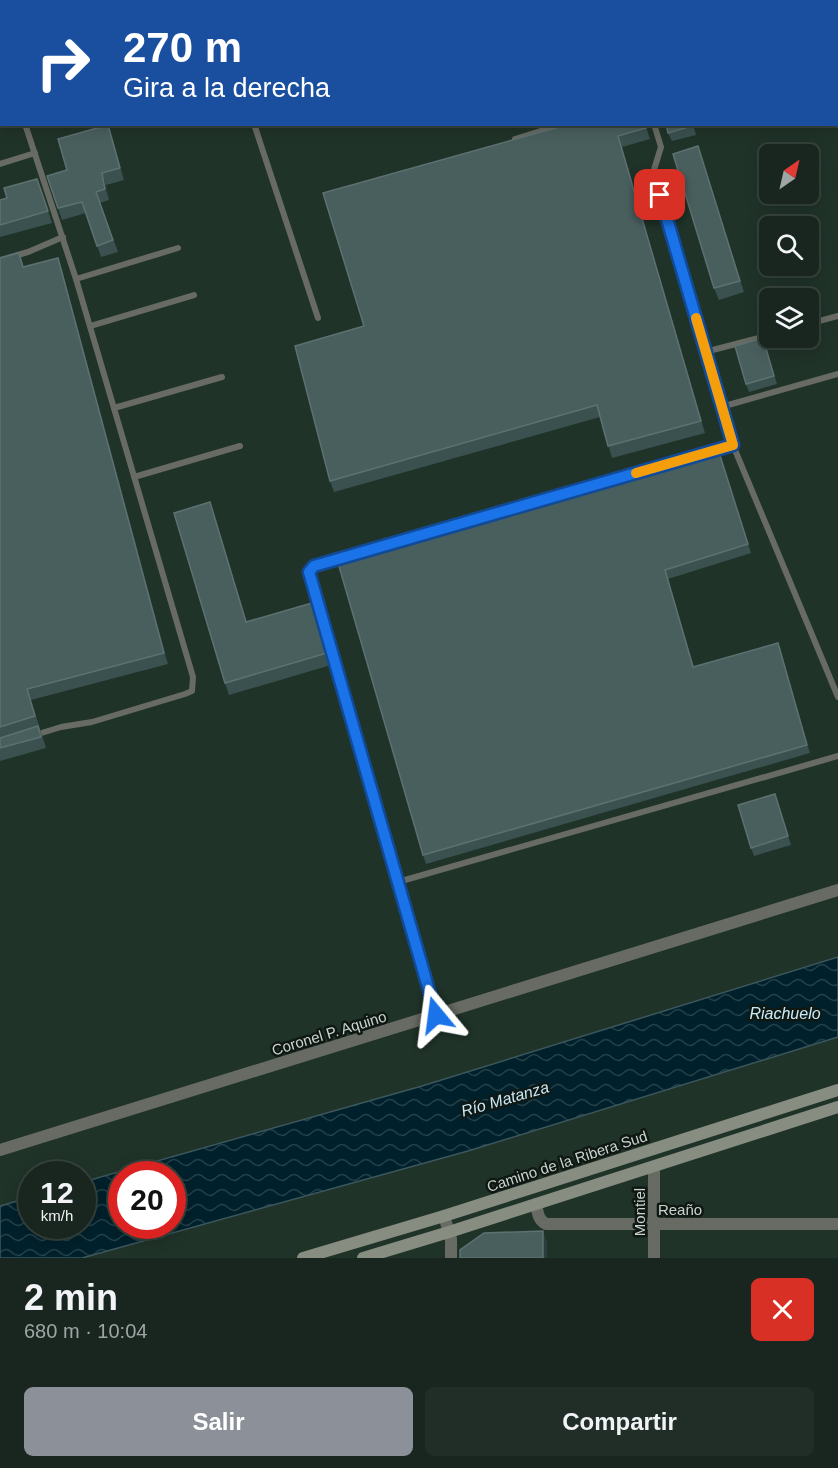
<!DOCTYPE html>
<html lang="es">
<meta charset="utf-8">
<style>
:root{--surface:#18261f;--page:#212e28;--text:#f1f3f6;--muted:#9fa5a4;--line:#36433d;--accent:#8c9099}
body{margin:0;font-family:Helvetica,sans-serif;background:var(--page);color:var(--text);height:100vh;display:flex;flex-direction:column;font-size:22px;white-space:nowrap}
*{box-sizing:border-box;margin:0}
p{font-size:20px;color:var(--muted)}
.icon{flex:none;width:33px;height:33px;fill:none;stroke:currentColor;stroke-width:2;stroke-linecap:round;stroke-linejoin:round}
.map{position:relative;height:1258px;overflow:hidden}
.drawer{display:flex;flex-direction:column;background:var(--surface);flex:1}
.drawer>*{flex:none}
.banner{position:absolute;left:0px;top:0px;width:838px;height:126px;box-shadow:0 3px 15px #0003,0 0 0 2px var(--line);background:#1a4fa0;color:#fff;overflow:hidden}
.needle{width:39px;rotate:34deg}
.buttons{position:absolute;left:759px;top:144px;display:grid;gap:12px}
.buttons a{display:grid;place-items:center;width:60px;height:60px;border-radius:9px;background:var(--surface);box-shadow:0 3px 15px #0003,0 0 0 2px var(--line);font-size:30px}
.speed{position:absolute;left:18px;top:1161px;display:flex;gap:12px;font-size:30px;font-weight:700;text-align:center}
.speed>*{display:grid;place-content:center;width:78px;height:78px;border-radius:50%;background:var(--surface);box-shadow:0 3px 15px #0003,0 0 0 2px var(--line);line-height:1}
.speed small{font-size:15px;font-weight:400}
.speed .limit{border:9px solid #d22;background:#fff;color:#111}
.pin{position:absolute;display:grid;place-items:center;width:51px;height:51px;color:#fff;margin:-26px;border-radius:12px;box-shadow:0 3px 9px #0006}
.me{position:absolute;width:66px;margin:-33px;rotate:344deg;stroke-linejoin:round;filter:drop-shadow(0 0 4px #0008)}
.turn{display:flex;align-items:center;gap:21px;height:126px;padding:0 24px;font-size:27px}
.turn .icon{width:78px;height:78px;stroke-width:2.5}
.turn b{display:block;font-size:42px;line-height:51px}
.round{display:grid;place-items:center;flex:none;width:63px;height:63px;border-radius:9px;background:var(--page)}
.summary{display:flex;align-items:center;justify-content:space-between;height:102px;padding:0 24px}
h1{font-size:36px;font-weight:600;line-height:45px}
.primary-button{display:flex;gap:12px;margin-top:auto;padding:12px 24px}
.primary-button a{flex:1;height:69px;border-radius:9px;background:var(--accent);color:#fff;font-size:24px;font-weight:600;line-height:69px;text-align:center}
.primary-button a+a{background:var(--page);color:var(--text)}
.map>svg:first-child{display:block}
.water{fill:url(#water-waves);stroke:#3c575d;stroke-width:1.5;fill-rule:evenodd}
.lines{fill:none;stroke-linecap:round;stroke-linejoin:round}
.stream{stroke:#3c575d;stroke-width:4}
.service{stroke:#676b63;stroke-width:6}
.minor{stroke:#676b63;stroke-width:12}
.tertiary{stroke:#676b63;stroke-width:12}
.secondary{stroke:#878e81;stroke-width:12}
.wall{fill:#3a5150}
.shaded-wall{fill:#293f3b}
.building{fill:#495f5e;stroke:#5d7170;stroke-width:1.5}
.route-casing{stroke:#114b97;stroke-width:15}
.route{stroke:#1a73e8;stroke-width:10}
.slow{stroke:#f59e0b;stroke-width:10}
.labels{text-anchor:middle;dominant-baseline:central;stroke-width:5;stroke-linejoin:round;paint-order:stroke}
.street-label{font-size:15px;fill:#c9d4ce;stroke:#101814}
.water-label{font-size:16px;font-style:italic;fill:#c8eaf9;stroke:#101814}
</style>
<div class="map">
<svg width="838" height="1258" viewBox="0 0 838 1258">
<defs>
<pattern id="water-waves" width="16" height="10" patternUnits="userSpaceOnUse" patternTransform="scale(1.5)"><rect width="16" height="10" fill="#00212c"/><path d="M0 5q4-4 8 0t8 0" fill="none" stroke="#244049"/></pattern>
</defs>
<rect width="100%" height="100%" fill="#203329"/>
<path class="water" d="M838,957V1037L468,1151L82,1258H0V1206L31,1197L32,1226H82L83,1182L422,1086ZM122,1174H172V1226H122Z"/>
<g class="lines">
<polyline class="stream" points="221,2 226,0"/>
<g class="service">
<polyline points="658,0 660,2"/>
<polyline points="687,0 687,2"/>
<polyline points="814,0 814,2"/>
<polyline points="586,2 586,0"/>
<polyline points="628,2 628,0"/>
<polyline points="646,2 652,0"/>
<polyline points="782,2 788,0"/>
<polyline points="25,124 76,279 193,677 192,691 185,694 92,722 61,727 35,735"/>
<polyline points="254,124 318,318"/>
<polyline points="654,124 661,147 653,173 730,438 838,697"/>
<polyline points="515,139 563,124"/>
<polyline points="0,164 35,153"/>
<polyline points="0,260 28,252 63,237"/>
<polyline points="76,279 178,248"/>
<polyline points="808,324 838,316"/>
<polyline points="90,326 194,295"/>
<polyline points="705,352 770,335"/>
<polyline points="721,407 838,374"/>
<polyline points="114,408 222,377"/>
<polyline points="712,451 733,445"/>
<polyline points="134,477 240,446"/>
<polyline points="345,557 314,566 310,572 436,1015"/>
<polyline points="398,882 838,756"/>
</g>
<g class="minor">
<polyline points="288,0 289,2"/>
<polyline points="166,1 166,0"/>
<polyline points="17,2 18,0"/>
<polyline points="91,2 91,0"/>
<path d="M536,1204C538,1213 538,1220 546,1224H838"/>
<polyline points="444,1216 451,1239 451,1258"/>
<polyline points="654,1258 654,1167"/>
</g>
<g class="tertiary">
<polyline points="379,2 385,0"/>
<polyline points="0,111 2,111"/>
<polyline points="0,1150 838,890"/>
</g>
<g class="secondary">
<polyline points="303,1258 444,1216 838,1090"/>
<polyline points="363,1258 449,1232 838,1107"/>
</g>
</g>
<g class="wall">
<polygon points="645,124 650,139 622,147 705,433 612,458 600,417 334,492 330,481 364,326 323,193"/>
<polygon points="693,124 696,135 672,141 668,133"/>
<polygon points="112,136 124,180 106,185 109,200 100,203 118,252 101,257 86,213 62,220 47,176 67,170"/>
<polygon points="698,146 744,292 719,300 714,288"/>
<polygon points="37,179 52,223 0,237 0,200 7,198"/>
<polygon points="0,258 24,267 58,258 62,270 168,664 31,700 46,748 0,761"/>
<polygon points="763,338 777,384 749,392 746,384"/>
<polygon points="720,454 751,553 668,579 694,667 778,643 810,753 426,864 423,855"/>
<polygon points="210,502 247,622 312,603 331,665 229,695 225,683"/>
<polygon points="775,794 791,845 754,856 751,848"/>
</g>
<g class="shaded-wall">
<polygon points="108,125 112,136 124,180 120,168"/>
<polygon points="618,136 622,147 705,433 701,421"/>
<polygon points="698,146 702,158 744,292 740,281"/>
<polygon points="102,173 106,185 109,200 105,189"/>
<polygon points="58,258 62,270 168,664 164,653"/>
<polygon points="210,502 214,514 250,633 246,622"/>
<polygon points="665,570 668,579 696,676 693,667"/>
<polygon points="312,603 316,614 331,665 327,653"/>
<polygon points="778,643 781,652 810,753 807,745"/>
<polygon points="543,1231 547,1242 547,1258 543,1258"/>
</g>
<g class="building">
<polygon points="570,124 645,124 646,128 618,136 701,421 608,446 597,405 330,481 295,346 364,326 323,193"/>
<polygon points="666,124 692,124 692,126 668,133"/>
<polygon points="108,125 120,168 102,173 105,189 96,192 113,240 97,246 82,202 58,208 47,176 67,170 58,139"/>
<polygon points="698,146 740,281 714,288 673,154"/>
<polygon points="37,179 48,211 0,225 0,200 7,198 4,188"/>
<polygon points="19,253 23,267 58,258 164,653 27,689 35,716 0,727 0,258"/>
<polygon points="763,338 774,376 746,384 735,346"/>
<polygon points="717,446 748,544 665,570 693,667 778,643 807,745 423,855 336,556"/>
<polygon points="210,502 246,622 312,603 327,653 225,683 174,513"/>
<polygon points="38,726 41,737 0,748 0,738"/>
<polygon points="775,794 788,836 751,848 738,805"/>
<polygon points="543,1231 543,1258 460,1258 460,1250 484,1233"/>
</g>
<g class="lines">
<g class="route-casing">
<polyline id="route" points="436,1015 309,572 314,566 733,445 660,195"/>
</g>
<use href="#route" class="route"/>
<polyline class="slow" points="636,473 733,445 696,318"/>
</g>
<g class="labels">
<g class="street-label">
<text transform="translate(329 1033) rotate(-17)">Coronel P. Aquino</text>
<text transform="translate(567 1161) rotate(-18)">Camino de la Ribera Sud</text>
<text x="680" y="1209">Reaño</text>
<text transform="translate(639 1212) rotate(-90)">Montiel</text>
</g>
<g class="water-label">
<text x="785" y="1013">Riachuelo</text>
<text transform="translate(505 1099) rotate(-16)">Río Matanza</text>
</g>
</g>
</svg>
<div class="buttons">
<a><svg class="needle" viewBox="-14 -14 28 28"><path d="M0-13l5 13h-10z" fill="#e53935"/><path d="M0 13l5-13h-10z" fill="#9fa5a4"/></svg></a>
<a><svg class="icon" aria-label="search" viewBox="0 0 24 24"><circle cx="10" cy="10" r="6"/><path d="M15 15l6 6"/></svg></a>
<a><svg class="icon" aria-label="layers" viewBox="0 0 24 24"><path d="M12 4l9 5-9 5-9-5zM3 14l9 5 9-5"/></svg></a>
</div>
<div class="speed"><div>12<small>km/h</small></div><div class="limit">20</div></div>
<div class="pin" style="left:660px;top:195px;background:#d93025"><svg class="icon" aria-label="arrive" viewBox="0 0 24 24"><path d="M6 21V4h12l-3 4 3 4H6"/></svg></div>
<svg class="me" style="left:436px;top:1015px" viewBox="-20 -20 40 40"><path d="M0-17L14 15 0 8-14 15z" fill="#1a73e8" stroke="#fff" stroke-width="4"/></svg>
<div class="banner">
<div class="turn"><svg class="icon" aria-label="right" viewBox="0 0 24 24"><path d="M7 20v-9h11M14 6l5 5-5 5"/></svg><div><b>270 m</b>Gira a la derecha</div></div>
</div>
</div>
<section class="drawer">
<div class="summary"><div><h1>2 min</h1><p>680 m · 10:04</p></div><a class="round" style="background:#d93025;color:#fff"><svg class="icon" aria-label="close" viewBox="0 0 24 24"><path d="M6 6l12 12M18 6L6 18"/></svg></a></div>
<div class="primary-button"><a>Salir</a><a>Compartir</a></div>
</section>
